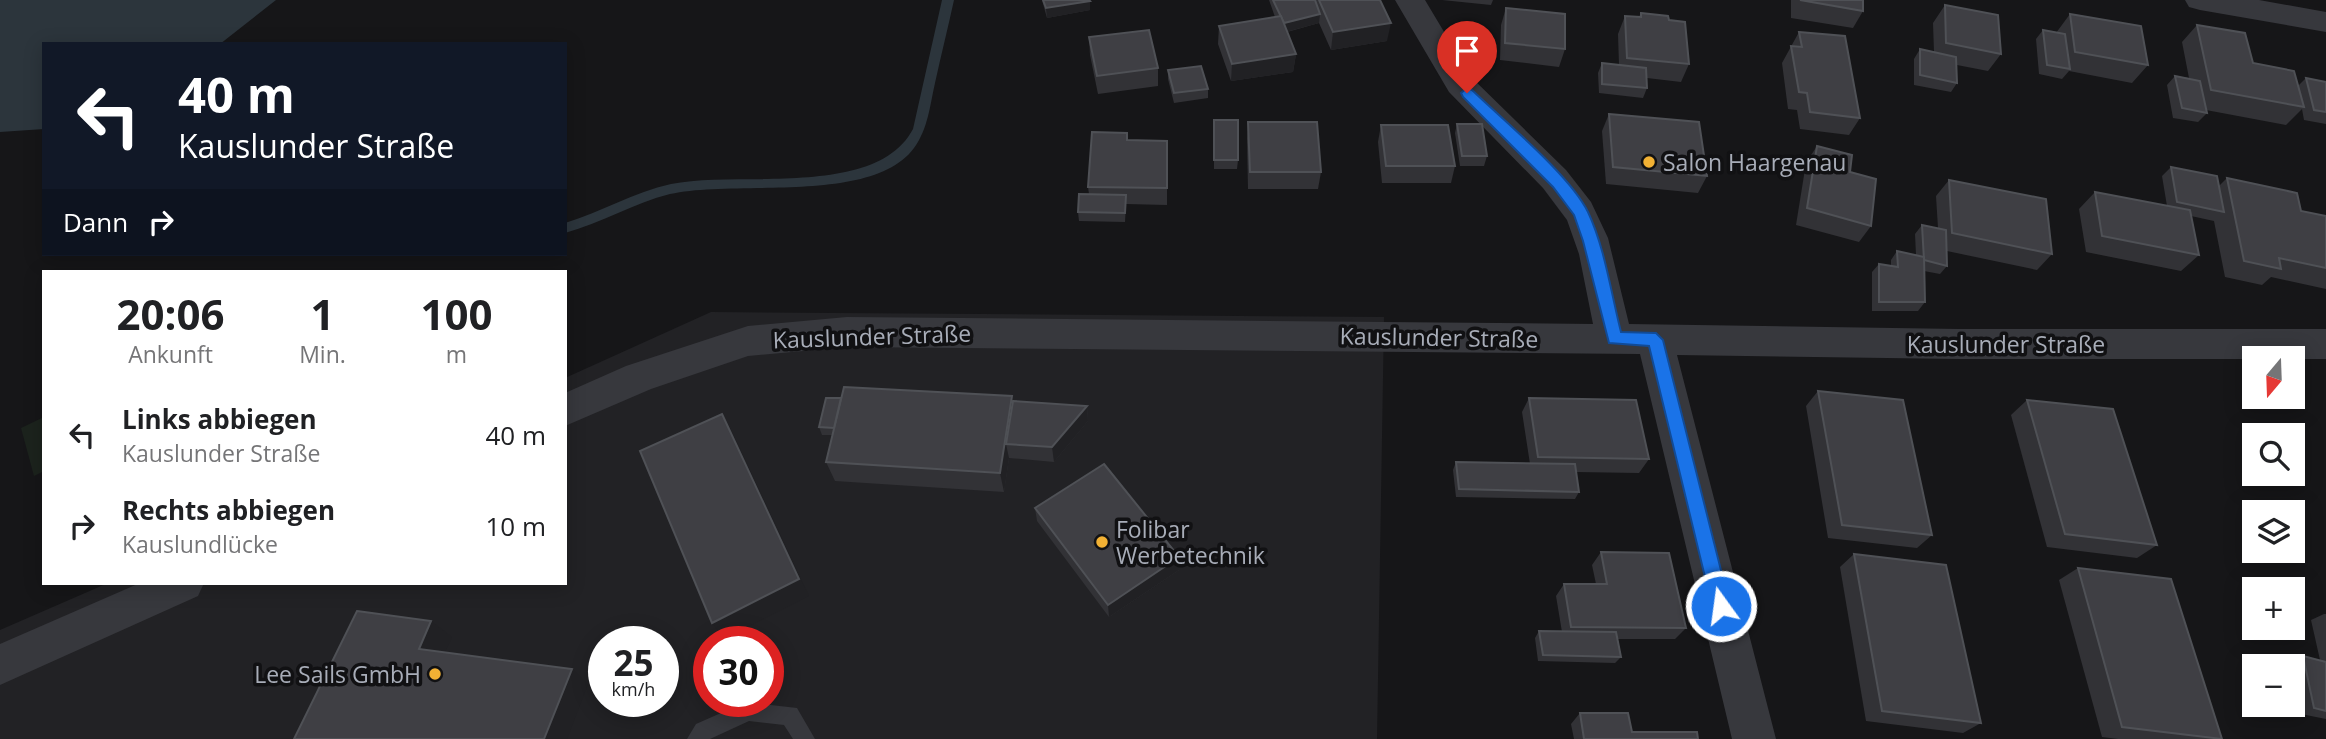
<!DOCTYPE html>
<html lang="de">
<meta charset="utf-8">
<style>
:root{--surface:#fff;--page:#f2f2f2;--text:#202124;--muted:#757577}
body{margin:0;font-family:"Open Sans",sans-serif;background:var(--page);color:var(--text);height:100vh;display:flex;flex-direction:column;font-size:26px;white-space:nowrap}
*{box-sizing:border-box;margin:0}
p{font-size:23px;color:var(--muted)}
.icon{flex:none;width:38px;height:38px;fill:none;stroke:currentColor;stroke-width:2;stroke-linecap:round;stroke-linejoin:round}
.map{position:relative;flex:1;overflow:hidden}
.details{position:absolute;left:42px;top:270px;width:525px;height:315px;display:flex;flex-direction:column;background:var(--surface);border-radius:0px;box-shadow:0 4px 18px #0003}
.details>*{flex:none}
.hud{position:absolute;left:42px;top:42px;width:525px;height:214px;border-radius:0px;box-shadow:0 4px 18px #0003;background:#111827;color:#fff;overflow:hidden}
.needle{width:46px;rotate:199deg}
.controls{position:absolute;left:2242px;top:346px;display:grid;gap:14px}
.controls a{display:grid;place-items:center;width:63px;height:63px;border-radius:0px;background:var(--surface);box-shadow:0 4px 18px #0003;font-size:35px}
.speed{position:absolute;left:588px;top:626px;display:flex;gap:14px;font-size:35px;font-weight:700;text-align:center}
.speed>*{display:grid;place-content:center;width:91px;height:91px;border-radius:50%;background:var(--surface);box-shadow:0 4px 18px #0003;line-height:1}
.speed small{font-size:18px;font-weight:400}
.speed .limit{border:10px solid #d22;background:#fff;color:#111}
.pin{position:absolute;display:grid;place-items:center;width:60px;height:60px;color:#fff;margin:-72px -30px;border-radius:50% 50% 50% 0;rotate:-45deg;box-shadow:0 0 7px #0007}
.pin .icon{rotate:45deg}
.me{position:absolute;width:77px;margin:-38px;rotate:346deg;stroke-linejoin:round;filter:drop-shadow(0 0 5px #0008)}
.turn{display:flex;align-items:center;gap:24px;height:147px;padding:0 21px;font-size:32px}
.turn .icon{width:91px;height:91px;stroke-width:2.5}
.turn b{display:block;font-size:49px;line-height:60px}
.then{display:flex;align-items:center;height:66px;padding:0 21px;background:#0003;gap:14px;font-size:26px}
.eta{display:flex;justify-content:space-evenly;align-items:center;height:119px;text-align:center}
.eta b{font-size:42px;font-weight:700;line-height:49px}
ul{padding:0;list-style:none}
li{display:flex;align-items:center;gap:21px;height:91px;padding:0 21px}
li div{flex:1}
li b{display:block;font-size:26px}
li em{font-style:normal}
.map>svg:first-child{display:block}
.built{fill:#222225;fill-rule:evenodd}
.green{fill:#1c231d}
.water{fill:#2c353c}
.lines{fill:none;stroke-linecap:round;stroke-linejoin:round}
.stream{fill:#2c353c;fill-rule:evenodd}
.service{fill:#37383d;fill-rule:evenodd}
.minor{fill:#37383d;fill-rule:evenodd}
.wall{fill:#323236}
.shaded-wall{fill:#212124}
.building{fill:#3f3f44;stroke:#4f5156;stroke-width:2}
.route{fill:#1a73e8;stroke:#114b97;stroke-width:2}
.poi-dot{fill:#f2b134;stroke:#111113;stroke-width:2.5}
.labels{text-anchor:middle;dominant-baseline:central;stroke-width:7;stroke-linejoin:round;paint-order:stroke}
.poi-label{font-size:23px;fill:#a8adb8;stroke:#111113;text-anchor:start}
.street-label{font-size:23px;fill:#a8adb8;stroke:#111113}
</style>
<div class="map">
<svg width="2326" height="739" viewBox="0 0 2326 739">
<rect width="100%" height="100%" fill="#161618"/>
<path class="built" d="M711,312L1384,317L1377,739H0V630L108,583H565V378ZM604,642H663V702H604ZM709,642H768V702H709Z"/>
<polygon class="green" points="44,417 44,471 34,476 21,428"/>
<polygon class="water" points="0,0 276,0 220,44 44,44 44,129 0,132"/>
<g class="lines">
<path class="stream" d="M942,0H954C948,28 941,55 935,83C930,105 928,129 914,148C872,205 734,179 670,194C634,203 601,223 565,233V223C601,212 634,192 671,184C739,170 876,199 913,129Z"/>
<polygon class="service" points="746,702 797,708 815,739 793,739 784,725 749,721 710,739 687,739 696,724"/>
<g class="minor">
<polygon points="1395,0 1425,0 1471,77 1566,170 1591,202 1608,238 1629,324 1959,329 2326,329 2326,359 1959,359 1677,355 1776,739 1732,739 1640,354 847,347 748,356 651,389 565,426 565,393 626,366 748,326 847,317 1593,324 1579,254 1567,220 1543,188 1449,92"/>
<polygon points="2185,0 2259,0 2326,12 2326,32 2200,10 2189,7"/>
<polygon points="140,583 204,583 198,596 0,685 0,644"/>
</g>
</g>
<g class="wall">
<polygon points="1042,0 1089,0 1090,10 1047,18"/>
<polygon points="1269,0 1315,0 1316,3 1316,0 1380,0 1387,41 1331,50 1319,23 1287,32 1296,54 1293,72 1231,81 1218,44 1219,26 1275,17"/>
<polygon points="1442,0 1493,0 1491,5"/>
<polygon points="1791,0 1863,0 1863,11 1853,28 1791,18"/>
<polygon points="1945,5 2001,54 1988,71 1957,65 1957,83 1951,92 1914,85 1914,59 1920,49 1934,52 1933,23"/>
<polygon points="1506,8 1565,49 1559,67 1500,60 1501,25"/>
<polygon points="1641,13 1669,20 1689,64 1681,82 1647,78 1647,88 1643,98 1599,93 1598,73 1602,63 1619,65 1618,34 1625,16 1639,17"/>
<polygon points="2070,14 2148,65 2132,83 2069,71 2062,79 2039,74 2036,39 2043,30 2056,33"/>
<polygon points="2197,25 2253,63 2298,86 2306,78 2326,82 2326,124 2304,120 2302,109 2286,125 2206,110 2207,113 2198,122 2173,118 2167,85 2175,76 2189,78 2182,42"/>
<polygon points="1799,32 1860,118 1849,135 1800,129 1797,110 1788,109 1782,63"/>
<polygon points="1089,37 1158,68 1158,86 1098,94 1090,55"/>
<polygon points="1168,70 1208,89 1208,98 1174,103 1168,79"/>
<polygon points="1609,114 1707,176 1698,193 1606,184 1602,131"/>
<polygon points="1214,120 1238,160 1237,169 1214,169"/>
<polygon points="1248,122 1321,172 1318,189 1248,189 1247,139"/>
<polygon points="1457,124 1487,156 1484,166 1460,166 1455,133"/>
<polygon points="1381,125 1455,166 1451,183 1382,183 1378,142"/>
<polygon points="1128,140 1167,141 1167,205 1126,204 1125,222 1079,221 1078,212 1089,194 1088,187"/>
<polygon points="1817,146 1850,172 1871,226 1859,242 1796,225 1806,163"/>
<polygon points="2171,167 2219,186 2227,178 2301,211 2326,216 2326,289 2271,277 2262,285 2225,277 2214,221 2191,216 2199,255 2181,271 2086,252 2079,209 2095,192 2167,206 2162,176"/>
<polygon points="1949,180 2052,254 2037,270 1947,251 1947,266 1940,274 1924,271 1925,302 1918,311 1872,311 1872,272 1879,264 1891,266 1891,260 1897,251 1916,255 1915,234 1922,225 1938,228 1936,196"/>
<polygon points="1818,391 1932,535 1917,548 1828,538 1806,406"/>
<polygon points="1529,398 1649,459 1639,473 1576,472 1579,492 1575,499 1456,497 1453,470 1456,462 1530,464 1522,412"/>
<polygon points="2027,400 2157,545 2137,558 2047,547 2011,415"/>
<polygon points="1013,401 1087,406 1088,421 1054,462 1009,458 1004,492 835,481 826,462 833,435 822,435 819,427"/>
<polygon points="1035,508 1179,570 1109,617 1037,521"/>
<polygon points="1601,552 1686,628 1675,639 1617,639 1621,657 1615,663 1538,661 1535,638 1539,631 1562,632 1556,596 1564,584 1596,584 1592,565"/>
<polygon points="1854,554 1981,723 1963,733 1866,721 1840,567"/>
<polygon points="2078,568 2222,739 2118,739 2102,737 2059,580"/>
<polygon points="2324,614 2326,614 2326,719 2301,714 2292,674 2292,667 2291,667 2290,662 2303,656 2320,660 2311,620"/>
<polygon points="1580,713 1632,732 1698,739 1574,739 1571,724"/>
</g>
<g class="shaded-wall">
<polygon points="1090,1 1090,10 1047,18 1046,8"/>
<polygon points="1320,14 1319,23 1282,33 1283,24"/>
<polygon points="1391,23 1387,41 1331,50 1333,32"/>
<polygon points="1296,54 1293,72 1231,81 1232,64"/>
<polygon points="1012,396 1016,416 1006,444 1009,458 1004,492 1000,473"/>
<polygon points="1087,406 1088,421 1054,462 1052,447"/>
<polygon points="722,414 733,434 809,596 724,639 712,623"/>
<polygon points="1179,557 1179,570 1109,617 1108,605"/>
<polygon points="431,621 452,637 439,665 419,649"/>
<polygon points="572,669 588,684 567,739 544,739"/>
</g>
<g class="building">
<polygon points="1043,0 1089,0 1090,1 1046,8"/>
<polygon points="1273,0 1315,0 1320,14 1284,23"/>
<polygon points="1319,0 1380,0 1391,23 1333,32"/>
<polygon points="1800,0 1863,0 1863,11"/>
<polygon points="1945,5 1998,15 2001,54 1946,43"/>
<polygon points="1506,8 1565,14 1565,49 1505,43"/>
<polygon points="1641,13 1668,16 1669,20 1685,22 1689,64 1627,58 1625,16 1641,17"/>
<polygon points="2070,14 2141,26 2148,65 2075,52"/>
<polygon points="1281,16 1296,54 1232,64 1219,26"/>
<polygon points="2197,25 2245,33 2253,63 2294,71 2304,107 2211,90"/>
<polygon points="1149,30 1158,68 1097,76 1089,37"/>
<polygon points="2043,30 2065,34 2070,69 2047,65"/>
<polygon points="1799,32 1845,36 1860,118 1810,112 1807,93 1799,92 1791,46 1802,47"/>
<polygon points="1920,49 1956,57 1957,83 1920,75"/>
<polygon points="1602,63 1646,68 1647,88 1602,84"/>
<polygon points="1201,66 1208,89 1174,93 1168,70"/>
<polygon points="2175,76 2200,81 2207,113 2182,108"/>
<polygon points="2306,78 2326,82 2326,112 2314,110"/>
<polygon points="1609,114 1699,122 1707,176 1613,167"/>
<rect x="1214" y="120" width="24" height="40"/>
<polygon points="1248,122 1317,122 1321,172 1250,172"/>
<polygon points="1457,124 1482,124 1487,156 1462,156"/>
<polygon points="1381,125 1448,125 1455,166 1386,166"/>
<polygon points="1092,132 1127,133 1127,140 1167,141 1167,188 1088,187"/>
<polygon points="1817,146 1852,155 1850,172 1876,179 1871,226 1807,208"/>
<polygon points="2171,167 2217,176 2224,212 2177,202"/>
<polygon points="2227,178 2297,193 2301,211 2326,216 2326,268 2279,258 2281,269 2244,261"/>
<polygon points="1949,180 2046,199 2052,254 1952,233"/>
<polygon points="2095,192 2190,210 2199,255 2102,236"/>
<polygon points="1079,194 1126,195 1125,213 1078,212"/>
<polygon points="1922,225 1946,230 1947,266 1924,260"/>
<polygon points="1897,251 1924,257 1925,302 1879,302 1879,264 1898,267"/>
<polygon points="844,387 1012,396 1000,473 826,462"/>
<polygon points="1818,391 1903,400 1932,535 1842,525"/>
<polygon points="826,398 841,398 834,428 819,427"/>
<polygon points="1529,398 1636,400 1649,459 1538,457"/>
<polygon points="2027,400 2113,409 2157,545 2065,534"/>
<polygon points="1013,401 1087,406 1052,447 1006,444"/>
<polygon points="722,414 799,579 712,623 640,451"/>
<polygon points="1456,462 1575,464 1579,492 1459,489"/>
<polygon points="1104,464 1179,557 1108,605 1035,508"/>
<polygon points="1601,552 1669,553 1686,628 1571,627 1564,584 1607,584"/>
<polygon points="1854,554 1946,565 1981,723 1882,711"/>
<polygon points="2078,568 2171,579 2222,739 2122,727"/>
<polygon points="357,611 431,621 419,649 572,669 544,739 294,739"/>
<polygon points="1539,631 1616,632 1621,657 1543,655"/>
<polygon points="2303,656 2326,662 2326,711 2314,708"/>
<polygon points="1580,713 1628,713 1632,732 1697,732 1698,739 1584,739"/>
</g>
<path class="route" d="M1467,88L1472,90C1503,120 1570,175 1588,212C1605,248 1611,293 1621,332L1656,333L1663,340L1730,606L1728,612L1721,614L1715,612L1712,606L1649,346L1609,343L1583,241L1574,215L1553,187L1463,97L1461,93Z"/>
<g class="poi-dot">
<circle cx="1649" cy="162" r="7"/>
<circle cx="1102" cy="542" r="7"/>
<circle cx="435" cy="674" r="7"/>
</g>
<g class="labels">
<g class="poi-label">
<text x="1663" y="162">Salon Haargenau</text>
<text x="1116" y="529">Folibar<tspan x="1116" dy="26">Werbetechnik</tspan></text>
<text x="421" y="674" text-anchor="end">Lee Sails GmbH</text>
</g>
<g class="street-label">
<text transform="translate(872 336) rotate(-2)">Kauslunder Straße</text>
<text transform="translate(1439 337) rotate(1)">Kauslunder Straße</text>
<text x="2006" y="344">Kauslunder Straße</text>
</g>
</g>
</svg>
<div class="controls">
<a><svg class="needle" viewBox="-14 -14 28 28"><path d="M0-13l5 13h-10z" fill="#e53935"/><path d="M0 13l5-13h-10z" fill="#757577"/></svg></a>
<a><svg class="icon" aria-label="search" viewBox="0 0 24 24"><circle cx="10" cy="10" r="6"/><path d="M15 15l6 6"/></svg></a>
<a><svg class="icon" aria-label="layers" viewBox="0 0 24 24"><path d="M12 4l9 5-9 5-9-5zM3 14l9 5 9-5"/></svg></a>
<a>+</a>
<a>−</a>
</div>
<div class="speed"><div>25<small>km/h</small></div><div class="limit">30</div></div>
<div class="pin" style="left:1467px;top:93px;background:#d93025"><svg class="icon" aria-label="arrive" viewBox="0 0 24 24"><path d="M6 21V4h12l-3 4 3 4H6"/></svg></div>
<svg class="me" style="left:1721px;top:606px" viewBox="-20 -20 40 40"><circle r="17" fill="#1a73e8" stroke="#fff" stroke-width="3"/><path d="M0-11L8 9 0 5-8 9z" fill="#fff"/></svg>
<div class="hud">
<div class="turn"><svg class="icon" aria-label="left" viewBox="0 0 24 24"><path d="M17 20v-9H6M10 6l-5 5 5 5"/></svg><div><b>40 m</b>Kauslunder Straße</div></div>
<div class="then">Dann<svg class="icon" aria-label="right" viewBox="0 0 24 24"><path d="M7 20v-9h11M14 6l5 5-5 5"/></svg></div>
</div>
<section class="details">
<div class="eta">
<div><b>20:06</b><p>Ankunft</p></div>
<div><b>1</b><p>Min.</p></div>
<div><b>100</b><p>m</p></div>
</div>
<ul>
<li><svg class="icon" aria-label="left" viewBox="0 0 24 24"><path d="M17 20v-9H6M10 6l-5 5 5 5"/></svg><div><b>Links abbiegen</b><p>Kauslunder Straße</p></div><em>40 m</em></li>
<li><svg class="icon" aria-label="right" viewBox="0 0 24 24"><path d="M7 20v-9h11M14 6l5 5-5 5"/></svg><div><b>Rechts abbiegen</b><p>Kauslundlücke</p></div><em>10 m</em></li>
</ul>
</section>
</div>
